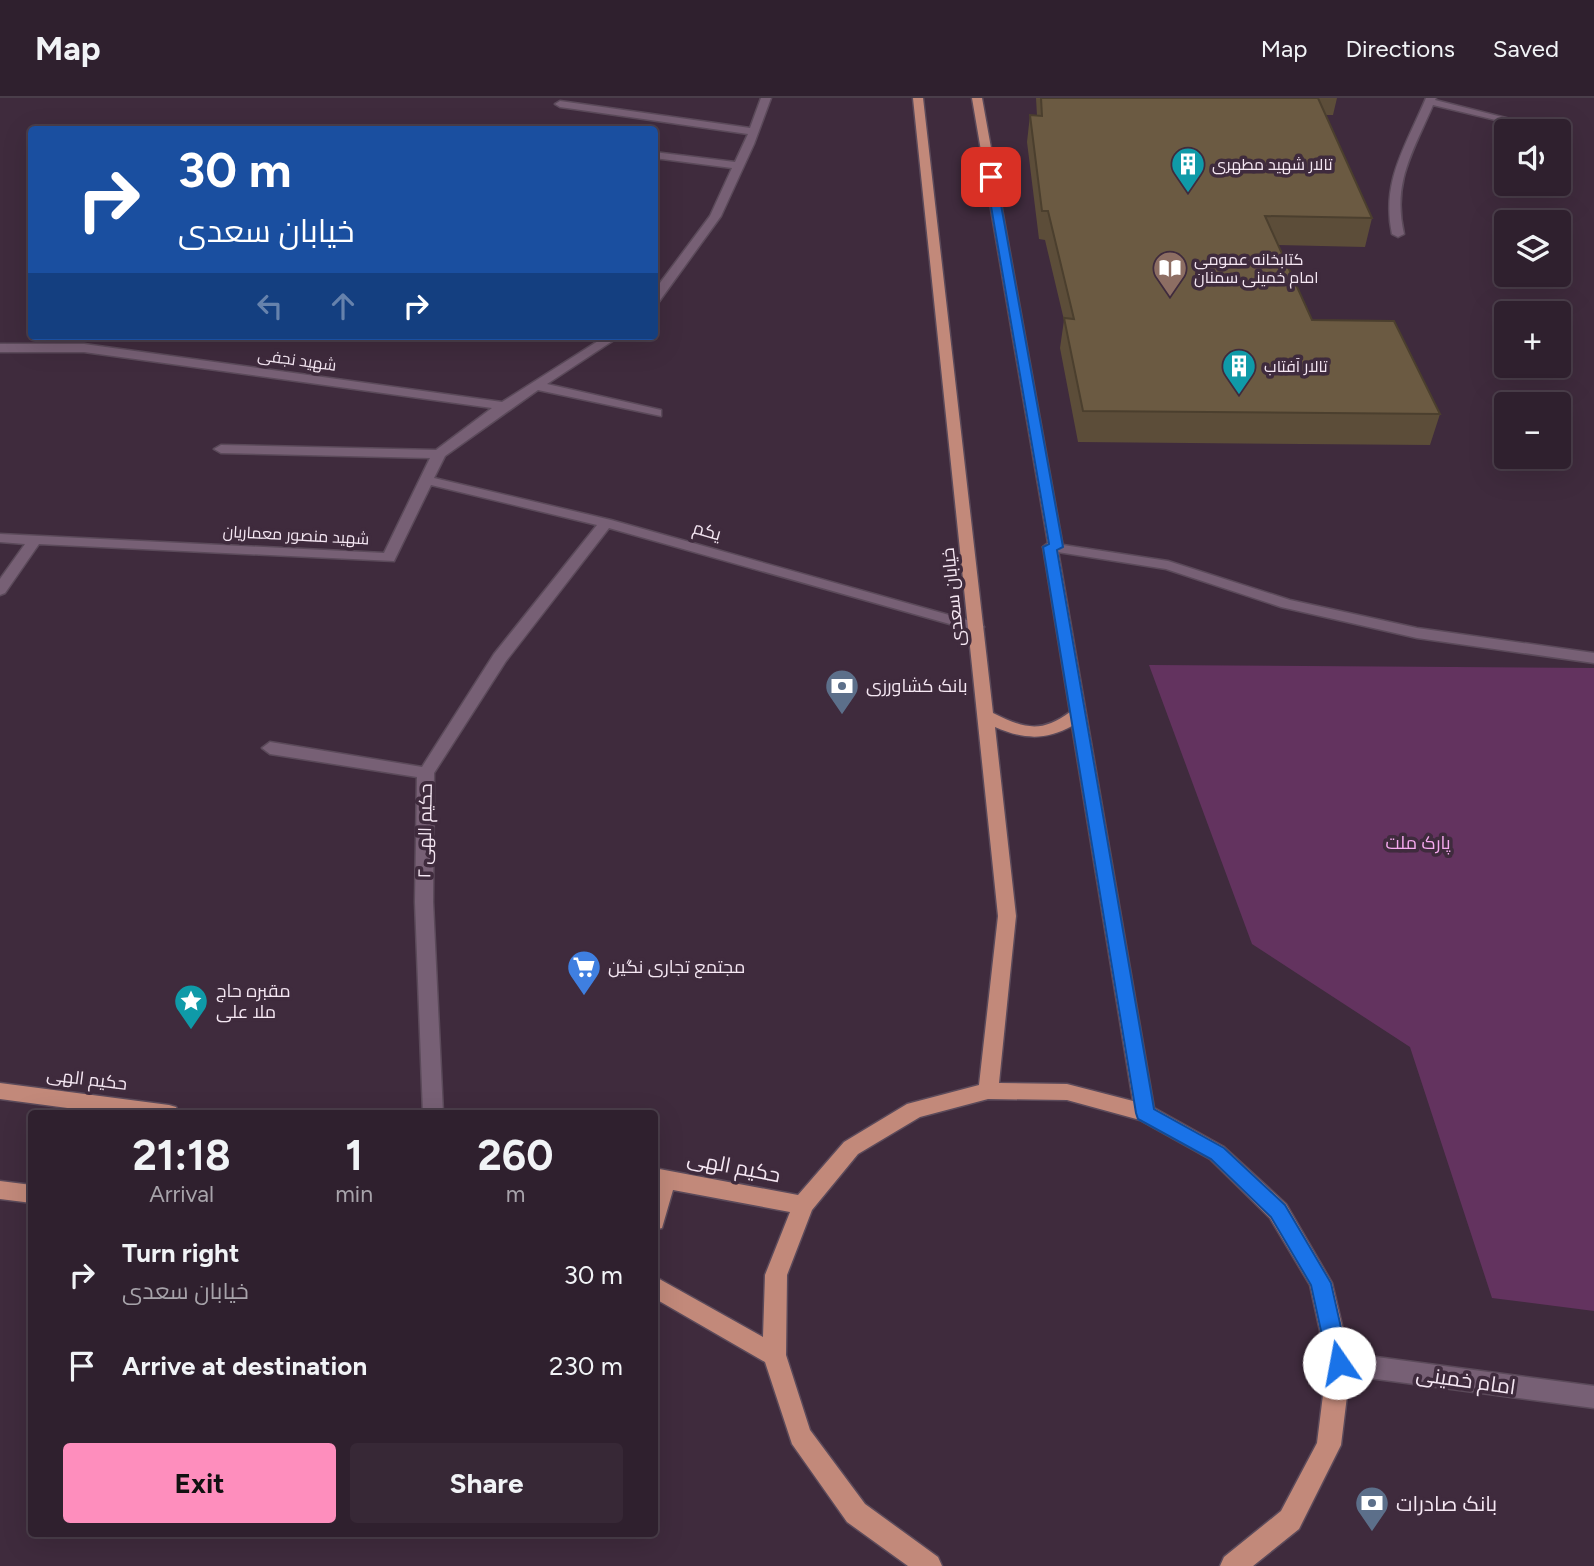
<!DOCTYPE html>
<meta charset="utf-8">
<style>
:root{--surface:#2f202e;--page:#372836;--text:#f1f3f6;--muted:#a7a3aa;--line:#4a3e4a;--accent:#fe8ebd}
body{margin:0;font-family:Figtree,Cairo,sans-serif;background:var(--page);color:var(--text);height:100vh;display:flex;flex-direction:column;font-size:26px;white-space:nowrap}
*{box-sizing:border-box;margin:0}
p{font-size:23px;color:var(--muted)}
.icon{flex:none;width:38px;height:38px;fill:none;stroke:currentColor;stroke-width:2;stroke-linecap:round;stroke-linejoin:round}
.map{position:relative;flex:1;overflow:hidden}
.side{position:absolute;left:28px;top:1012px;width:630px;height:427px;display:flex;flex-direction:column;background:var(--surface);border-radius:7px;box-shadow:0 7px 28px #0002,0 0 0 2px var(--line)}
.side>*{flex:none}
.guide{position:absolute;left:28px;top:28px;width:630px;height:214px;border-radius:7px;box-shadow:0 7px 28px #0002,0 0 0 2px var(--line);background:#1a4fa0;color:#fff;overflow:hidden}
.fabs{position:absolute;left:1494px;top:21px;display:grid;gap:14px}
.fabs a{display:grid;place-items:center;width:77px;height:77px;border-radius:7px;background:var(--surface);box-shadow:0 7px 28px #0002,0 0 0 2px var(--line);font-size:35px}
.pin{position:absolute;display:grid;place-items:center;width:60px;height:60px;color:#fff;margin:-30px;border-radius:14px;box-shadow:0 4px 10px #0006}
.me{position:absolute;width:77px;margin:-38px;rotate:348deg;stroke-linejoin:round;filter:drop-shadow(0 0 5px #0008)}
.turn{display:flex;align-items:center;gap:24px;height:147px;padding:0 35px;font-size:32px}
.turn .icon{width:91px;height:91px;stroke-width:2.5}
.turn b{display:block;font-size:49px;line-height:60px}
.lanes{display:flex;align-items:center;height:66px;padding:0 35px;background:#0003;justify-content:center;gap:35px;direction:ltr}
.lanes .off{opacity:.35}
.eta{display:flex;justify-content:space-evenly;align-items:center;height:119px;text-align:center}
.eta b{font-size:42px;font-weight:700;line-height:49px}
.action{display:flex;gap:14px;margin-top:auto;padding:14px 35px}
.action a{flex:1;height:80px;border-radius:7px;background:var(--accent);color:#111;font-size:28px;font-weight:700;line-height:80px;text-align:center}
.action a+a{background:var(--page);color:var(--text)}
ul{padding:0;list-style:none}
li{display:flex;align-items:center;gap:21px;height:91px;padding:0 35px}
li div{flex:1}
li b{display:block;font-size:26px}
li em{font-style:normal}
header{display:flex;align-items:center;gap:42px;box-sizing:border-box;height:98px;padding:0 35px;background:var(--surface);border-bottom:2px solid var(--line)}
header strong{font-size:33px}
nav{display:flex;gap:38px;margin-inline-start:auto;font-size:24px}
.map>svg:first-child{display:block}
.green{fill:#63335f}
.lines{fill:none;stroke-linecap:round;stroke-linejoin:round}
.minor-casing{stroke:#5b4a5a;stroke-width:3}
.major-casing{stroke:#5b4a5a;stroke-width:3}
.minor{fill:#776075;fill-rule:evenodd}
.major{fill:#c2897a;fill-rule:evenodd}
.wall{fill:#5c4d39}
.building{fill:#6b5a42;stroke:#4b3f2e;stroke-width:2}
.route{fill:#1a73e8;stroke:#114b97;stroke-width:2}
.labels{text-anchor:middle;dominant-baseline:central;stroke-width:7;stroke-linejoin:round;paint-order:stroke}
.far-poi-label{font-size:16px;fill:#f5e7f3;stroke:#3f2b3d;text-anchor:start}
.far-street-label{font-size:16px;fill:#f5e7f3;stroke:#3f2b3d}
.street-label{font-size:18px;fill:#f5e7f3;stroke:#3f2b3d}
.poi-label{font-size:18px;fill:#f5e7f3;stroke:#3f2b3d;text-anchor:start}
.park-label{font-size:18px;fill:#f7abf0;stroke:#3f2b3d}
.near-street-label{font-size:21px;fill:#f5e7f3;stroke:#3f2b3d}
.near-poi-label{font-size:21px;fill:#f5e7f3;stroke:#3f2b3d;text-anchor:start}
</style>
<header>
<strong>Map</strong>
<nav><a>Map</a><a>Directions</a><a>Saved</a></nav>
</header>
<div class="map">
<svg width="1594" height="1468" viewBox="0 0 1594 1468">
<rect width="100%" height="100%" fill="#3f2b3d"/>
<polygon class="green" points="1149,567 1594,570 1594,1213 1492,1200 1410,949 1252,846"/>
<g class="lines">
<g class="minor-casing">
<g id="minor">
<polygon points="761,0 771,0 754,46 721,118 658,205 654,205 654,193 710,118 732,70 654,60 654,54 735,64 748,36 560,9 555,6 560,3 750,30"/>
<path d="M1426,0H1436L1435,2L1550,31L1542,33L1433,7C1413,54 1392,84 1404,136L1398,139L1392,136C1381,83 1406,48 1426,0Z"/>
<polygon points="606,238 620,238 547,286 661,312 661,318 538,292 445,358 434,380 611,422 981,526 984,529 976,534 971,532 609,430 506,563 434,675 433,804 443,1015 423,1015 415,804 417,679 270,656 262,650 270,644 422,669 494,556 597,427 431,387 394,463 39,446 5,495 0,497 0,481 25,446 0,444 0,436 384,455 430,360 221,355 214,351 221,347 436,352 492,310 84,254 0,254 0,246 84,246 502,304"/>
<polygon points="1050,445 1168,463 1290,502 1417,530 1594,555 1594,565 1417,540 1281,509 1166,471 1045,452 1043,449"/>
<polygon points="1339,1254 1594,1288 1594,1310 1339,1276 1331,1273 1327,1265 1331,1257"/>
</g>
</g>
<g class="major-casing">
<g id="major">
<path d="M913,0H923L993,615C1023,630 1041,636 1070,614L1043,449L1048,445L972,0H982L1063,449L1058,453L1154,1010L1224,1049L1286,1106L1332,1185L1351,1265L1341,1347L1299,1431L1253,1468H1220L1224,1459L1281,1413L1317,1345L1327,1265L1310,1187L1270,1120L1210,1061L1140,1022L1067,1002L988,1001L920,1019L858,1056L812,1112L787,1177L786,1257L810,1332L865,1406L938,1459L942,1468H908L847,1424L792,1346L765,1264L654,1200V1178L763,1239L765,1177L790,1114L673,1092L662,1130L654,1132V1070L798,1097L844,1044L907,1006L979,987L998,818ZM1072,628L1133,1003L1067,986L999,985L1016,818L995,629C1022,641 1045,643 1072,628Z"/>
<polygon points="0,985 169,1007 176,1009 179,1015 105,1015 0,1001"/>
<polygon points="0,1083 32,1087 32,1105 0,1101"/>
</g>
</g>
<use href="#minor" class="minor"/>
<use href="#major" class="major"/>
</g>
<polygon class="wall" points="1036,0 1337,0 1333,17 1326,17 1372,120 1365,149 1278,147 1312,222 1440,316 1430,347 1078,344 1060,250 1064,222 1045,142 1039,141 1027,44 1030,17 1037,18"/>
<polygon class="building" points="1041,0 1318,0 1372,120 1265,118 1312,222 1394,223 1440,316 1083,313 1064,220 1074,221 1048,113 1042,113 1030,17 1042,18"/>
<polygon class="route" points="991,76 996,79 1063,449 1057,452 1154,1011 1224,1050 1285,1107 1331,1185 1349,1265 1346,1272 1339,1275 1331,1272 1328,1265 1311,1187 1271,1119 1211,1061 1138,1021 1136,1015 1043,449 1049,446 986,79"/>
<defs>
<g id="building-pin" transform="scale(1.75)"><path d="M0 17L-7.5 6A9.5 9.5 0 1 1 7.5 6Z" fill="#0f9aa8" stroke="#3f2b3d"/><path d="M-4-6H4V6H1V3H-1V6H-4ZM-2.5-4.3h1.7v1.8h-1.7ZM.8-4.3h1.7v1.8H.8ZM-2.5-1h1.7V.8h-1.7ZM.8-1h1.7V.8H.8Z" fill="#fff"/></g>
<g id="library-pin" transform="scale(1.75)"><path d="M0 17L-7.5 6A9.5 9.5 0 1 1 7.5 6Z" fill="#8d6e63" stroke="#3f2b3d"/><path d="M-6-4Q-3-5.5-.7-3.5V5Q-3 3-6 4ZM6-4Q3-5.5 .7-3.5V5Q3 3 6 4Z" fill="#fff"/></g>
<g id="bank-pin" transform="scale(1.75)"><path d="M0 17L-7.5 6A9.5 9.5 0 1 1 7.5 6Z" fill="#5c6f8a" stroke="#3f2b3d"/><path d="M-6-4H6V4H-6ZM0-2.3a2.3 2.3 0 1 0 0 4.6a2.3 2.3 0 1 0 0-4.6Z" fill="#fff"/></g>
<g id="supermarket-pin" transform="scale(1.75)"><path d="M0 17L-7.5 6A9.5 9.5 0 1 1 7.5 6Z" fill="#3f7fe0" stroke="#3f2b3d"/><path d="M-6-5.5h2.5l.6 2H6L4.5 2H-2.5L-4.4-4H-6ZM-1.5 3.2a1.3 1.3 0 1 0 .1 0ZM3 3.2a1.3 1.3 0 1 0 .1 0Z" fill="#fff"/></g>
<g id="sight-pin" transform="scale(1.75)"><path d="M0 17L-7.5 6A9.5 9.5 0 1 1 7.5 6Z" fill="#0f9aa8" stroke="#3f2b3d"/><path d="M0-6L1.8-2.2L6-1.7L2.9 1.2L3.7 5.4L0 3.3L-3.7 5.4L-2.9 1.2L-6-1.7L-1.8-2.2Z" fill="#fff"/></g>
</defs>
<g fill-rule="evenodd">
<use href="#building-pin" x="1188" y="66"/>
<use href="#library-pin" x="1170" y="170"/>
<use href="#building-pin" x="1239" y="268"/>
<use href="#bank-pin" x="842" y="588"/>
<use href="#supermarket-pin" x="584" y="869"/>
<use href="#sight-pin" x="191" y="903"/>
<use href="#bank-pin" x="1372" y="1405"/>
</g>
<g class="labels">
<g class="far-poi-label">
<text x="1212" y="66">تالار شهید مطهری</text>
<text x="1194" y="161">کتابخانه عمومی<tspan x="1194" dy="18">امام خمینی سمنان</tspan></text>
<text x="1264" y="268">تالار آفتاب</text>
</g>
<g class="far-street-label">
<text transform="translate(297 262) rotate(8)">شهید نجفی</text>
<text transform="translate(296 437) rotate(3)">شهید منصور معماریان</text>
</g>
<g class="street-label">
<text transform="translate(707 433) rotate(16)">یکم</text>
<text transform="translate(953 499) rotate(-96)">خیابان سعدی</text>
<text transform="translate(425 733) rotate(-89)">حکیم الهی ۲</text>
<text transform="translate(87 981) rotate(7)">حکیم الهی</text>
</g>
<g class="poi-label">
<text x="866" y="588">بانک کشاورزی</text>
<text x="608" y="869">مجتمع تجاری نگین</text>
<text x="216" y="893">مقبره حاج<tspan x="216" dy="21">ملا علی</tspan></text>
</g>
<g class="park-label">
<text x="1418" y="745">پارک ملت</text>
</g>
<g class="near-street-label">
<text transform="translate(734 1068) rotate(11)">حکیم الهی</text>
<text transform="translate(1466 1282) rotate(8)">امام خمینی</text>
</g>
<g class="near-poi-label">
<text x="1396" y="1405">بانک صادرات</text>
</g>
</g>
</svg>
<div class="fabs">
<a><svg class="icon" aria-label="sound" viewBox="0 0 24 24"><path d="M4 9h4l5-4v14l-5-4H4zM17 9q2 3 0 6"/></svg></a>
<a><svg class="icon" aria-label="layers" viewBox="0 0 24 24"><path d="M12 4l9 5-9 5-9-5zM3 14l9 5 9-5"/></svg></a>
<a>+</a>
<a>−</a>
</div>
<div class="pin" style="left:991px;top:79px;background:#d93025"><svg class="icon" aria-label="arrive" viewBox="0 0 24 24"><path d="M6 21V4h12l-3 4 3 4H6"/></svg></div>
<svg class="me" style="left:1339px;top:1265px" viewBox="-20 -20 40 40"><circle r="19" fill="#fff"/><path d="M0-13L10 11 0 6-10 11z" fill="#1a73e8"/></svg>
<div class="guide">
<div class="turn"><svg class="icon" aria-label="right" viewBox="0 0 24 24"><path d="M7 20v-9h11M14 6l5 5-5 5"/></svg><div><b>30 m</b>خیابان سعدی</div></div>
<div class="lanes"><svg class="icon off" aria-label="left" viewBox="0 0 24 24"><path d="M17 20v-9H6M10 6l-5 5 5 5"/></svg><svg class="icon off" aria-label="ahead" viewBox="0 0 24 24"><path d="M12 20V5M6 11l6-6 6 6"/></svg><svg class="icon" aria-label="right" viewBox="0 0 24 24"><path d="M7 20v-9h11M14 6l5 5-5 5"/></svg></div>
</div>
<section class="side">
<div class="eta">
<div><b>21:18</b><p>Arrival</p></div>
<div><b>1</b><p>min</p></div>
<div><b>260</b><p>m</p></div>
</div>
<ul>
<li><svg class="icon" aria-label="right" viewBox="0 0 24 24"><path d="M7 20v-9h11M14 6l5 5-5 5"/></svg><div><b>Turn right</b><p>خیابان سعدی</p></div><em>30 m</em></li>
<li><svg class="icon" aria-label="arrive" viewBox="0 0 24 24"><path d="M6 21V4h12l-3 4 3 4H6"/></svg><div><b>Arrive at destination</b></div><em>230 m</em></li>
</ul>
<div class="action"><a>Exit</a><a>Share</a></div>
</section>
</div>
